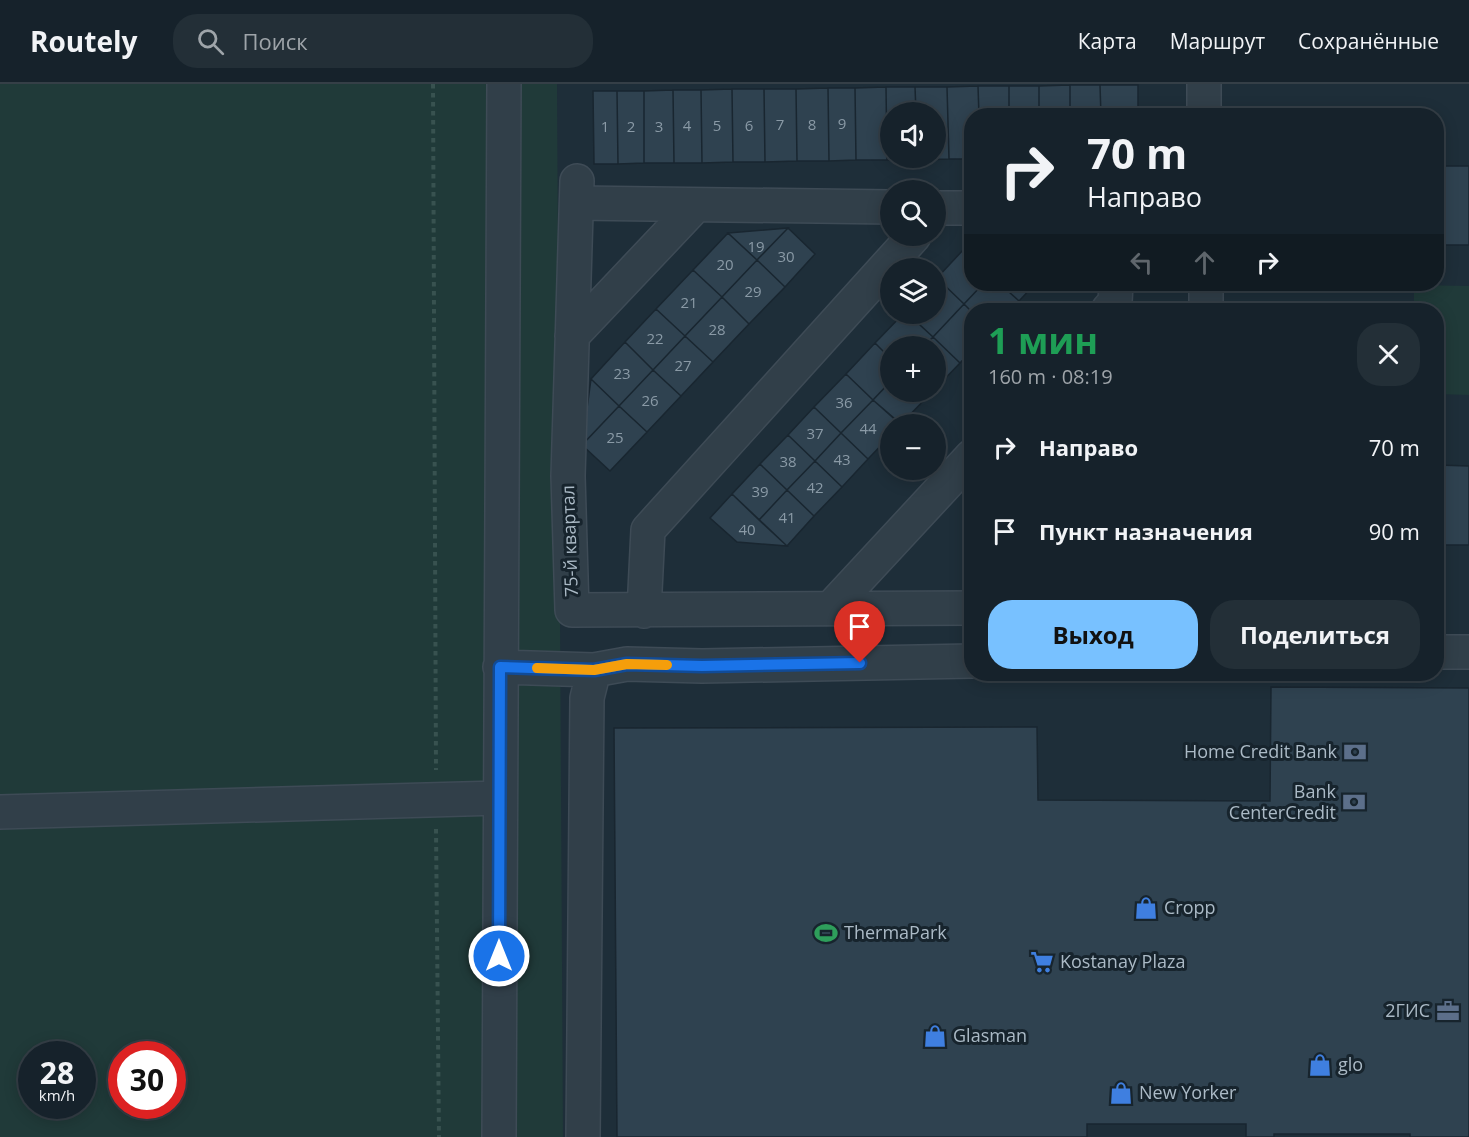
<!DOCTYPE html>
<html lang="ru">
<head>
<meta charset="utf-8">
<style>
	:root { --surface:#16222b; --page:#232f37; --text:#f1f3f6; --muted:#9ea4a9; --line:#353f47; --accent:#78c1ff }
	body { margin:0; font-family:"Open Sans",sans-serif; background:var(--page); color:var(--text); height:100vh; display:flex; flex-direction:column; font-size:22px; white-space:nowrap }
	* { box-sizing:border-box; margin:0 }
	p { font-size:20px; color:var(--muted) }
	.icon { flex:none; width:33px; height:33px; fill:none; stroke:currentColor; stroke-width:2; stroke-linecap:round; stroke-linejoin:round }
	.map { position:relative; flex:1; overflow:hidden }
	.drawer { position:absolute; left:964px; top:219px; width:480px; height:378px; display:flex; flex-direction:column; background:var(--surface); border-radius:24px; box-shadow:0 3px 15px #0003,0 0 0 2px var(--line) }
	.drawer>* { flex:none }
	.hud { position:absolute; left:964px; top:24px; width:480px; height:183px; border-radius:24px; box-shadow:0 3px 15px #0003,0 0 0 2px var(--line); background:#16222b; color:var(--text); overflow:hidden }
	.tools { position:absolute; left:880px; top:18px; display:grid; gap:12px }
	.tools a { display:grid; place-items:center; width:66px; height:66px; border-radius:50%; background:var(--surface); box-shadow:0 3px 15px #0003,0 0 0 2px var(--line); font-size:30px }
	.speed { position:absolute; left:18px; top:957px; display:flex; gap:12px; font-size:30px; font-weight:700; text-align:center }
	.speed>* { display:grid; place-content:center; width:78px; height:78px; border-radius:50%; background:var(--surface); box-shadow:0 3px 15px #0003,0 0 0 2px var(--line); line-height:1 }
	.speed small { font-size:15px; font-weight:400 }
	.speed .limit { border:9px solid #d22; background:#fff; color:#111 }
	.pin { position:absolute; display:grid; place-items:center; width:51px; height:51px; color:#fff; margin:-62px -26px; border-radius:50% 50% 50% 0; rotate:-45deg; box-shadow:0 0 6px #0007 }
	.pin .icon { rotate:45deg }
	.me { position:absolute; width:66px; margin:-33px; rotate:0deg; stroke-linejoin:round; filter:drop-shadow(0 0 4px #0008) }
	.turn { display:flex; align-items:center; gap:21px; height:126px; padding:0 24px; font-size:27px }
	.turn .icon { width:78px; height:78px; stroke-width:2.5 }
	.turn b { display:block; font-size:42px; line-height:51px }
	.lanes { display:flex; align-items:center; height:57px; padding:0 24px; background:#0003; justify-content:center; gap:30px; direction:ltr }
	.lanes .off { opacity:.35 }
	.round { display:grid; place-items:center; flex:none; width:63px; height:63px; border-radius:24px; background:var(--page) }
	.summary { display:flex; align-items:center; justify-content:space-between; height:102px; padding:0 24px }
	h1 { font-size:36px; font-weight:700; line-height:45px; color:#1e9e55 }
	.primary-button { display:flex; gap:12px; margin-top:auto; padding:12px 24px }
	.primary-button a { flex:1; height:69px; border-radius:24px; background:var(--accent); color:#111; font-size:24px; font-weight:700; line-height:69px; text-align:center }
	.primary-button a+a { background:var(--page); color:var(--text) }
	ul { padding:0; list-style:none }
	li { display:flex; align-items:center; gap:18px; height:84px; padding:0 24px }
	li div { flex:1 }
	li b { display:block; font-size:22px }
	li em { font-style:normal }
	header { display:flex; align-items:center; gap:36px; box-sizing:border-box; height:84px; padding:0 30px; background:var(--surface); border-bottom:2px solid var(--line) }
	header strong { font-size:28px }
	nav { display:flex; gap:33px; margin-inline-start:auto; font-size:21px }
	.search { width:420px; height:54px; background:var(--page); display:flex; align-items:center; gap:15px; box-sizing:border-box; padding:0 21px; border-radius:24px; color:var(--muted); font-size:22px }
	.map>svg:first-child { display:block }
	.green { fill:#203a39; fill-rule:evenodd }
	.building { fill:#2f4250; stroke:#192630; stroke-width:1.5 }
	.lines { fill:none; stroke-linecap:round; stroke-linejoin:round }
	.minor-casing { stroke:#3e4b56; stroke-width:36 }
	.path { stroke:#385250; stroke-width:4; stroke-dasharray:4.5 4.5; stroke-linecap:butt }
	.minor { stroke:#313f49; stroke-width:33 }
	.route-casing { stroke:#114b97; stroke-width:15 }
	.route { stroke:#1a73e8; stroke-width:10 }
	.slow { stroke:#f59e0b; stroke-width:10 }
	.labels { text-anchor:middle; stroke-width:6; stroke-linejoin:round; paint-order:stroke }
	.number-label { font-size:15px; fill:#8a9aa6 }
	.street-label { font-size:18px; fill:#abbac6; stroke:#17242d }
	.poi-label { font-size:18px; fill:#abbac6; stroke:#17242d; text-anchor:start }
</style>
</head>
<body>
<header>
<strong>Routely</strong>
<div class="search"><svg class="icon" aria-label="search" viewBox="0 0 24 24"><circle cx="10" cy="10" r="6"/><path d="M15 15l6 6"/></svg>Поиск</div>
<nav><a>Карта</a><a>Маршрут</a><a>Сохранённые</a></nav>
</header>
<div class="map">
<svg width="1469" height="1053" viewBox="0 0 1469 1053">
	<rect width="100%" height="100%" fill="#1e2e39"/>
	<path class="green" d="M0,0H557L563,1053H0ZM32,970H82V1022H32ZM122,970H172V1022H122Z
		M1414,201L1469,202V311L1437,310V226H1414Z"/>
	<path class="building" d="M1070,1H1100L1101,32H1070Z
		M1070,1V32H1039V2Z
		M1100,1H1138V32H1101Z
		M978,2H1009V32H979Z
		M978,2L979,32H972V75H949L947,3Z
		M1009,2H1039V32H1009Z
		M886,3H915L916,28H891V74H917V76H887Z
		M886,3L887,76H856L855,4Z
		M915,3H947L949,75L917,76V74H936V28H916Z
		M828,4H855L856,76L829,77Z
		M828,4L829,77H797L796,5Z
		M732,5H764L765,78H733Z
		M732,5L733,78L702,79L701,6Z
		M764,5H796L797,77L765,78Z
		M673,6H701L702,79H674Z
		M673,6L674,79H644V7Z
		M593,7H617L618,80H594Z
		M617,7H644V79L618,80Z
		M1437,82H1469V161H1437Z
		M788,144L757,176L728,149Z
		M788,144L815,170L785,203L757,176Z
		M728,149L757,176L722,213L693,186Z
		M972,156V172L964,165Z
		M964,165L972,172V200H983L964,220L937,194Z
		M757,176L785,203L749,240L722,213Z
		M693,186L722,213L685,252L656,225Z
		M937,194L964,220L933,253L908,230H936Z
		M983,200H1000L1019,217L1009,226L972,228L964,220Z
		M1000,200H1035L1019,217Z
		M722,213L749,240L713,278L685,252Z
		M964,220L972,228V266L960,279L933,253Z
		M656,225L685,252L653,286L625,258Z
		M903,230H908L933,253L924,262H891V275L875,259Z
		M685,252L713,278L681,312L653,286Z
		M933,253L960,279L936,304V262H924Z
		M625,258L653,286L619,322L591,295Z
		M875,259L891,275V297L873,316L846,290Z
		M653,286L681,312L647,348L619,322Z
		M846,290L873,316L841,349L814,323Z
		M591,295L619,322L582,361Z
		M891,297V308H926L929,311L901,340L873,316Z
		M873,316L900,340H891V351L868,375L841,349Z
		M619,322L647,348L610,387L582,361Z
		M814,323L841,349L815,377L788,351Z
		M841,349L868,375L842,403L815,377Z
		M788,351L815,377L787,406L760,380Z
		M815,377L842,403L814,432L787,406Z
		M760,380L787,406L759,436L732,410Z
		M1437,381L1469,382V461H1437Z
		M787,406L814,432L787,462L759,436Z
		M732,410L787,462L737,458L710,434Z
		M1271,603L1469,604V1053H1410V1050H1274V1053H1246V1040H1087V1053H617L614,644L1037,643L1038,716L1270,717Z"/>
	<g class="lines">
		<g class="minor-casing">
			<path id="minor" d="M1204,0V32
				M577,97L568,392L572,526L972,524
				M577,119L891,123
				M936,124H972
				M1108,226L1115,218L1116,200
				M1206,226V200
				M572,252L696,121
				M831,524L972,372
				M644,527L648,446L914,152
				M1437,568H1469
				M500,583L594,586
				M0,728L499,714
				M499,1053L504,0
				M583,1053L587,614L594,586L627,580L702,582L972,577"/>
		</g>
		<path class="path" d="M433,0L436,686
			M436,745L439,1053"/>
		<use href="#minor" class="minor"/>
	</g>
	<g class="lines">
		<g class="route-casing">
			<path id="route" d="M499,872L500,583L594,586L627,580L702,582L860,579"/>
		</g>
		<use href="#route" class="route"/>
		<path class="slow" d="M537,584L594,586L627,580L667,581"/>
	</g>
	<defs>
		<g id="bank-bare" transform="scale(1.8)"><path d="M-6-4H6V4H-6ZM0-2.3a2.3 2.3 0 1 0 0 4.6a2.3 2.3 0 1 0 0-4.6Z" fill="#5c6f8a" stroke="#17242d" stroke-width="2.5" paint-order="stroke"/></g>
		<g id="shop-bare" transform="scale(1.8)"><path d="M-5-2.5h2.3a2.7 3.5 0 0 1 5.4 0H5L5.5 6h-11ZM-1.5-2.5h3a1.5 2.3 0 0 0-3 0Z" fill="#3f7fe0" stroke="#17242d" stroke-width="2.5" paint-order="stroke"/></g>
		<g id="stadium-bare" transform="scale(1.8)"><path d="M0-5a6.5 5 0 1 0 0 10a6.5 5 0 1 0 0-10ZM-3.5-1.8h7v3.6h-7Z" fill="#2e9e5b" stroke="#17242d" stroke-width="2.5" paint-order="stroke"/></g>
		<g id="supermarket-bare" transform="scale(1.8)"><path d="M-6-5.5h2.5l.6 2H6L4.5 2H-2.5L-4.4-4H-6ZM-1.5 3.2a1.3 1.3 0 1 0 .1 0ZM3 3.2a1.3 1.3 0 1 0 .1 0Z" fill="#3f7fe0" stroke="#17242d" stroke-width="2.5" paint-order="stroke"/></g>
		<g id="office-bare" transform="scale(1.8)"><path d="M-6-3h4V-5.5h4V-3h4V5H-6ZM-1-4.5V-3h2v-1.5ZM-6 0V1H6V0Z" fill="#5c6f8a" stroke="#17242d" stroke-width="2.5" paint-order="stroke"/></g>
	</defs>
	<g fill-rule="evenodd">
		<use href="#bank-bare" x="1355" y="668"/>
		<use href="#bank-bare" x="1354" y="718"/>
		<use href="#shop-bare" x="1146" y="824"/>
		<use href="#stadium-bare" x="826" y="849"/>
		<use href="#supermarket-bare" x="1042" y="878"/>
		<use href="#office-bare" x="1448" y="927"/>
		<use href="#shop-bare" x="935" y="952"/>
		<use href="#shop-bare" x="1320" y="981"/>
		<use href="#shop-bare" x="1121" y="1009"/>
	</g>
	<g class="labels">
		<g class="number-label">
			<text x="842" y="45">9</text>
			<text x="780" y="46">7</text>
			<text x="812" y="46">8</text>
			<text x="687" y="47">4</text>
			<text x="717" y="47">5</text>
			<text x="749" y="47">6</text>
			<text x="605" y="48">1</text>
			<text x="631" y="48">2</text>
			<text x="659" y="48">3</text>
			<text x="756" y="168">19</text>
			<text x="786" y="178">30</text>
			<text x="725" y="186">20</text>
			<text x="753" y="213">29</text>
			<text x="689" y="224">21</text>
			<text x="717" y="251">28</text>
			<text x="655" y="260">22</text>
			<text x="683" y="287">27</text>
			<text x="622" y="295">23</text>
			<text x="650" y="322">26</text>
			<text x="844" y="324">36</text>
			<text x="868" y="350">44</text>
			<text x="815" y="355">37</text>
			<text x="615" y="359">25</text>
			<text x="842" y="381">43</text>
			<text x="788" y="383">38</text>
			<text x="815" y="409">42</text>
			<text x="760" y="413">39</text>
			<text x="787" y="439">41</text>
			<text x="747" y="451">40</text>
		</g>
		<g class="street-label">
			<text transform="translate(570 457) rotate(-92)" y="6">75-й квартал</text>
		</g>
		<g class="poi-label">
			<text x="1337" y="674" text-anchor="end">Home Credit Bank</text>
			<text x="1336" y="714" text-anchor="end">Bank<tspan x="1336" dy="21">CenterCredit</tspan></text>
			<text x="1164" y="830">Cropp</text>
			<text x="844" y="855">ThermaPark</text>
			<text x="1060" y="884">Kostanay Plaza</text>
			<text x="1430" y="933" text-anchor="end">2ГИС</text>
			<text x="953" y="958">Glasman</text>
			<text x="1338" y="987">glo</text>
			<text x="1139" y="1015">New Yorker</text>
		</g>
	</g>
</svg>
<div class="tools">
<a><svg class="icon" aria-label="sound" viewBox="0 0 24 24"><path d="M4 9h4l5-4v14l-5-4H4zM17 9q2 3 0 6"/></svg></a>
<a><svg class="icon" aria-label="search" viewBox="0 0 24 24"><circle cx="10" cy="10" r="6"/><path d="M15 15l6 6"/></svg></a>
<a><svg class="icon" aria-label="layers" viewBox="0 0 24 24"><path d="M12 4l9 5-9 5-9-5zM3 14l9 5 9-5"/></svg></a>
<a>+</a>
<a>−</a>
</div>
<div class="speed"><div>28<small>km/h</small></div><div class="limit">30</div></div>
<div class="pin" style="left:860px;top:579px;background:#d93025"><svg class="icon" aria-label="arrive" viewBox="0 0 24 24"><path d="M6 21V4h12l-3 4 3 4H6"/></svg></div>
<svg class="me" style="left:499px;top:872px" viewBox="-20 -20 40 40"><circle r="17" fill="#1a73e8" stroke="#fff" stroke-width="3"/><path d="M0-11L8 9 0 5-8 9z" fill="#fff"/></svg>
<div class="hud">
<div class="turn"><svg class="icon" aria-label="right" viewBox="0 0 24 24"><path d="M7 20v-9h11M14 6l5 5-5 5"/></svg><div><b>70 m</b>Направо</div></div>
<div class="lanes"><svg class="icon off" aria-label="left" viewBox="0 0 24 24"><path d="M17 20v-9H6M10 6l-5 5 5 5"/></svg><svg class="icon off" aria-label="ahead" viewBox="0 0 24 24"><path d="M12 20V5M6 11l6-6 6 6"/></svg><svg class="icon" aria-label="right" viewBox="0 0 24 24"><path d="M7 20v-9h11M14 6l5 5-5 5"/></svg></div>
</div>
<section class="drawer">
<div class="summary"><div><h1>1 мин</h1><p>160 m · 08:19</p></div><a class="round"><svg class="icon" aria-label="close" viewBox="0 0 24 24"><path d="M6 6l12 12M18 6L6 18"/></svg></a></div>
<ul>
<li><svg class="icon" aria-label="right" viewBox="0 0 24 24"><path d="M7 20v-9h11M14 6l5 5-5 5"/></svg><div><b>Направо</b></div><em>70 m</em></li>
<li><svg class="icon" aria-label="arrive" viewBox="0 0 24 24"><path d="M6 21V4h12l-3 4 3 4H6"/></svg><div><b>Пункт назначения</b></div><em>90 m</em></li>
</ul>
<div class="primary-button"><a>Выход</a><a>Поделиться</a></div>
</section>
</div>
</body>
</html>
